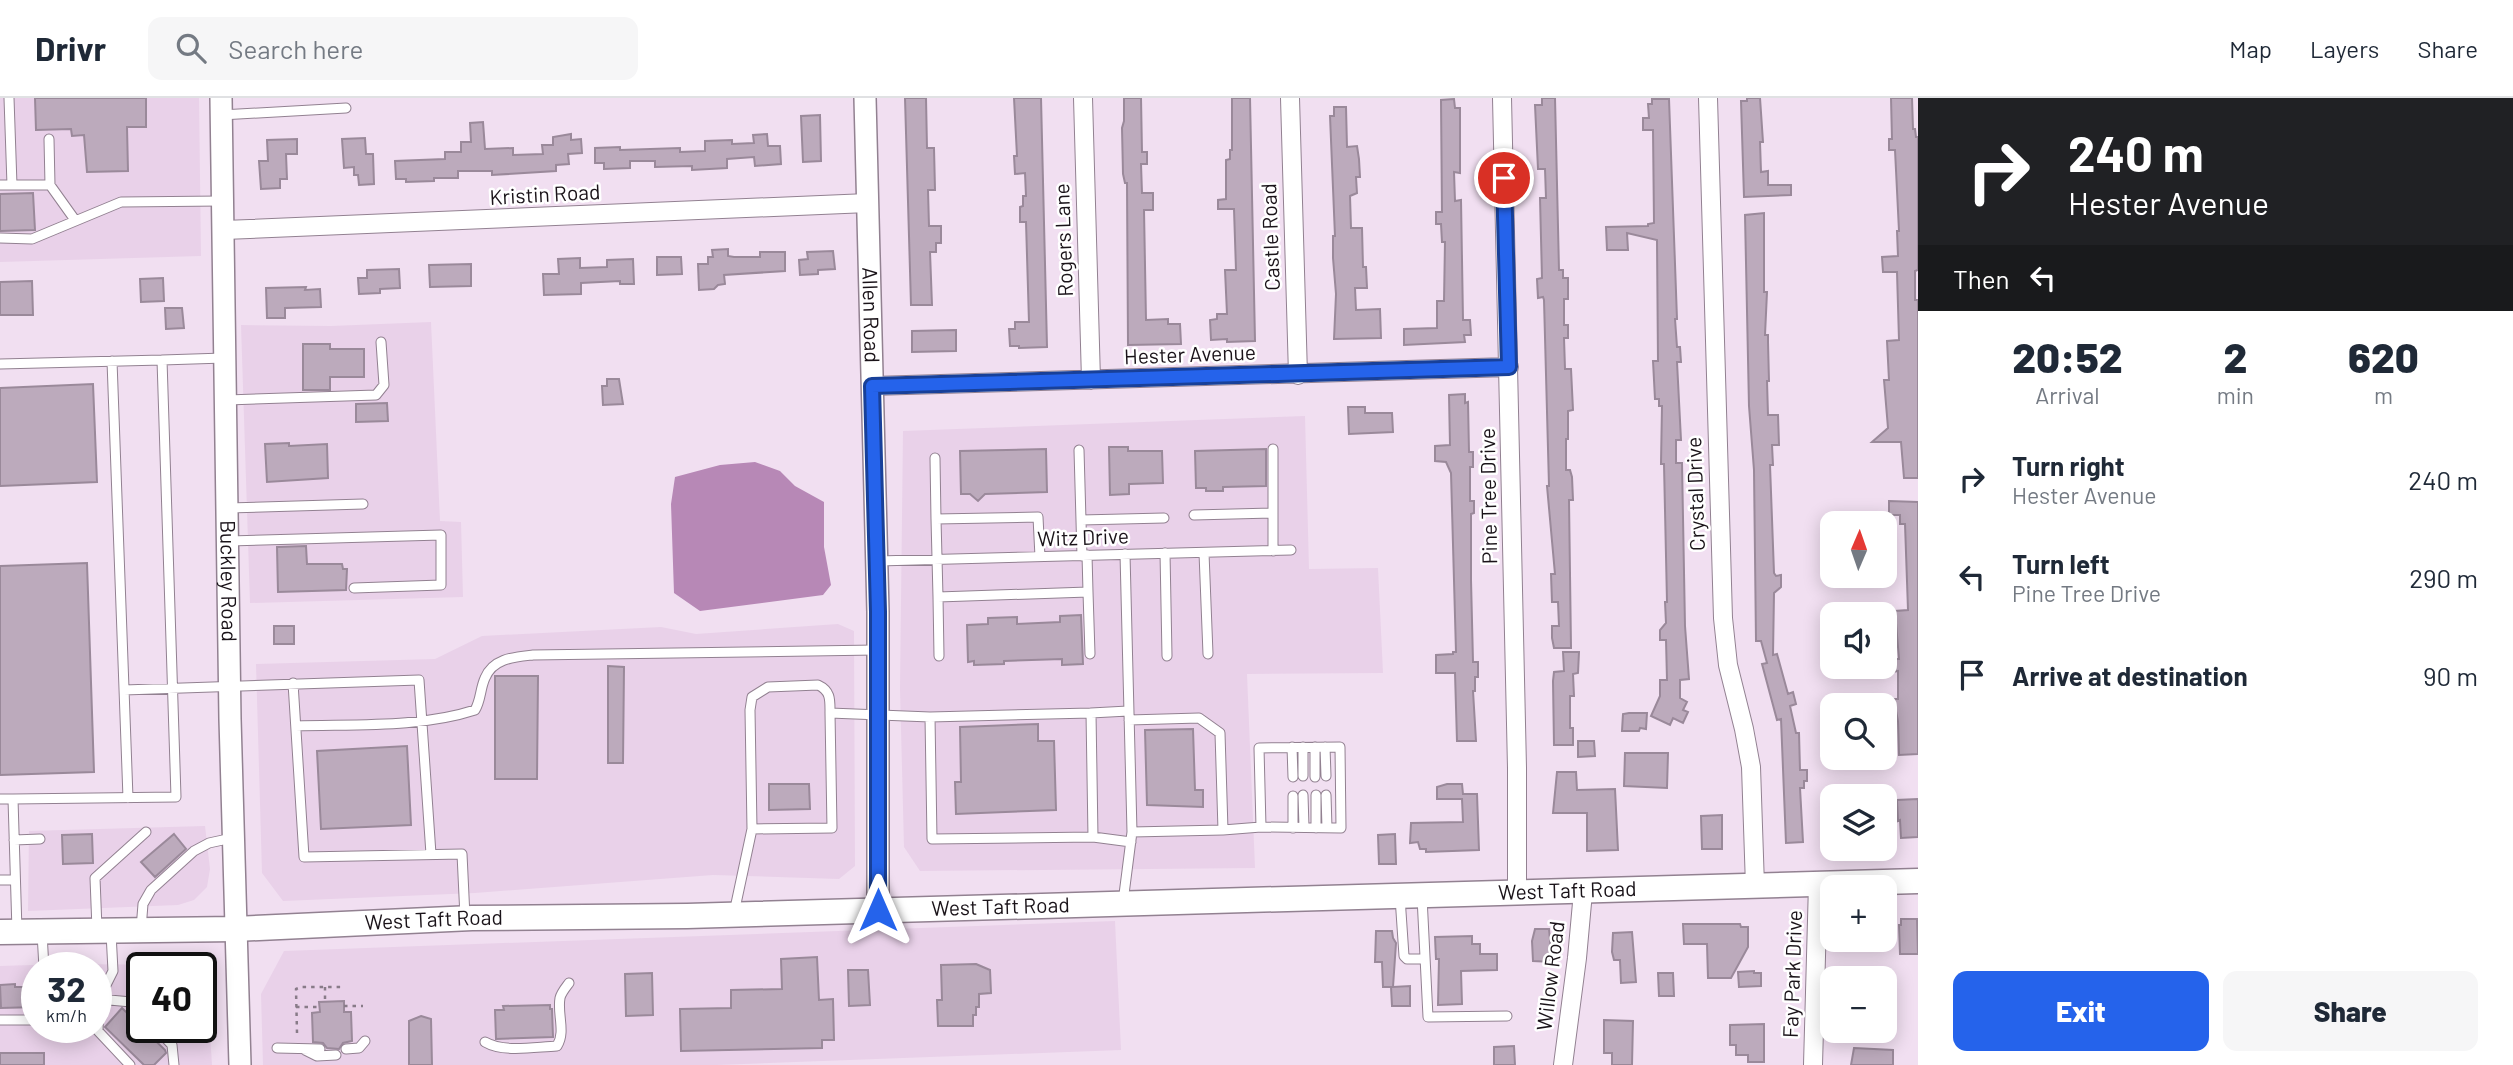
<!DOCTYPE html>
<html lang="en">
<head>
<meta charset="utf-8">
<style>
	:root { --surface:#fff; --page:#f6f6f7; --text:#1f2937; --muted:#747a83; --line:#e0e1e3; --accent:#2563eb }
	body { margin:0; font-family:Barlow,sans-serif; background:var(--page); color:var(--text); height:100vh; display:flex; flex-direction:column; font-size:26px; white-space:nowrap }
	* { box-sizing:border-box; margin:0 }
	p { font-size:23px; color:var(--muted) }
	.icon { flex:none; width:38px; height:38px; fill:none; stroke:currentColor; stroke-width:2; stroke-linecap:round; stroke-linejoin:round }
	.map { position:relative; flex:1; overflow:hidden }
	.side { display:flex; flex-direction:column; background:var(--surface); width:595px }
	.side>* { flex:none }
	.hud { background:#202124; color:#fff; overflow:hidden }
	.needle { width:46px; rotate:2deg }
	.tools { position:absolute; left:1820px; top:413px; display:grid; gap:14px }
	.tools a { display:grid; place-items:center; width:77px; height:77px; border-radius:14px; background:var(--surface); box-shadow:0 4px 18px #0003; font-size:35px }
	.speed { position:absolute; left:21px; top:854px; display:flex; gap:14px; font-size:35px; font-weight:700; text-align:center }
	.speed>* { display:grid; place-content:center; width:91px; height:91px; border-radius:50%; background:var(--surface); box-shadow:0 4px 18px #0003; line-height:1 }
	.speed small { font-size:18px; font-weight:400 }
	.speed .limit { border:4px solid #111; border-radius:10px; background:#fff; color:#111 }
	.pin { position:absolute; display:grid; place-items:center; width:60px; height:60px; color:#fff; margin:-30px; border:4px solid #fff; border-radius:50%; box-shadow:0 2px 7px #0007 }
	.me { position:absolute; width:77px; margin:-38px; rotate:0deg; stroke-linejoin:round; filter:drop-shadow(0 0 5px #0008) }
	.turn { display:flex; align-items:center; gap:24px; height:147px; padding:0 35px; font-size:32px }
	.turn .icon { width:91px; height:91px; stroke-width:2.5 }
	.turn b { display:block; font-size:49px; line-height:60px }
	.then { display:flex; align-items:center; height:66px; padding:0 35px; background:#0003; gap:14px; font-size:26px }
	.eta { display:flex; justify-content:space-evenly; align-items:center; height:119px; text-align:center }
	.eta b { font-size:42px; font-weight:800; line-height:49px }
	.cta { display:flex; gap:14px; margin-top:auto; padding:14px 35px }
	.cta a { flex:1; height:80px; border-radius:14px; background:var(--accent); color:#fff; font-size:28px; font-weight:800; line-height:80px; text-align:center }
	.cta a+a { background:var(--page); color:var(--text) }
	ul { padding:0; list-style:none }
	li { display:flex; align-items:center; gap:21px; height:98px; padding:0 35px }
	li div { flex:1 }
	li b { display:block; font-size:26px }
	li em { font-style:normal }
	header { display:flex; align-items:center; gap:42px; box-sizing:border-box; height:98px; padding:0 35px; background:var(--surface); border-bottom:2px solid var(--line) }
	header strong { font-size:33px }
	nav { display:flex; gap:38px; margin-inline-start:auto; font-size:24px }
	.search { width:490px; height:63px; background:var(--page); display:flex; align-items:center; gap:18px; box-sizing:border-box; padding:0 24px; border-radius:14px; color:var(--muted); font-size:26px }
	main { display:flex; flex:1; min-height:0 }
	.map>svg:first-child { display:block }
	.built { fill:#e9d1e9; fill-rule:evenodd }
	.water { fill:#b788b6 }
	.building { fill:#bcaabc; stroke:#9a899a; stroke-width:2 }
	.lines { fill:none; stroke-linecap:round; stroke-linejoin:round }
	.service-casing { stroke:#928191; stroke-width:11 }
	.minor-casing { stroke:#928191; stroke-width:20 }
	.tertiary-casing { stroke:#928191; stroke-width:24 }
	.secondary-casing { stroke:#928191; stroke-width:27 }
	.path { stroke:#887b88; stroke-width:2.5; stroke-dasharray:3.5 5; stroke-linecap:butt }
	.service { stroke:#fff; stroke-width:9 }
	.minor { stroke:#fff; stroke-width:18 }
	.tertiary { stroke:#fff; stroke-width:21 }
	.secondary { stroke:#fff; stroke-width:24 }
	.route-casing { stroke:#184099; stroke-width:18 }
	.route { stroke:#2563eb; stroke-width:12 }
	.labels { text-anchor:middle; stroke-width:5; stroke-linejoin:round; paint-order:stroke }
	.street-label { font-size:21px; fill:#1a1319; stroke:#fff }
</style>
</head>
<body>
<header>
<strong>Drivr</strong>
<div class="search"><svg class="icon" aria-label="search" viewBox="0 0 24 24"><circle cx="10" cy="10" r="6"/><path d="M15 15l6 6"/></svg>Search here</div>
<nav><a>Map</a><a>Layers</a><a>Share</a></nav>
</header>
<main>
<div class="map">
<svg width="1918" height="967" viewBox="0 0 1918 967">
	<rect width="100%" height="100%" fill="#f1dff1"/>
	<path class="built" d="M0,0H199L201,158L0,164Z
		M431,224L440,423L461,424L463,499L250,505L241,227L331,228Z
		M1305,318L1309,471L1378,470L1383,575L1247,576L1255,770L920,773L904,749L900,591L903,333Z
		M838,526L854,533L855,768L839,781L713,777L475,795L283,803L262,775L256,566L435,561L482,538L661,529L696,536Z
		M205,728L210,771L207,789L194,802L178,807L28,813L29,733Z
		M1115,823L1121,952L717,967H263L261,896L284,853Z
		M64,866L191,867L193,870H142V929H201V881L207,889L212,967H0V868ZM37,870H96V929H37Z"/>
	<path class="water" d="M755,364L780,373L795,388L824,404V449L831,487L823,497L700,513L674,495L671,406L675,379L720,367Z"/>
	<path class="building" d="M35,0H146V29H127L128,73L87,74L84,37L72,38L71,31L36,32Z
		M905,0H926L927,50H934L935,92H928L929,128H941V145H936V154H930L932,207H911Z
		M1014,0H1041L1047,249L1019,250V248H1010L1009,231H1015V224H1029L1026,124H1020V109L1023,108V98H1026L1025,75L1015,76L1014,58H1017Z
		M1124,0H1141L1142,54H1147V66H1141L1142,95H1153V112H1144L1146,222L1168,221V226H1180L1181,246L1128,247L1127,85H1125L1123,76L1122,30L1124,23Z
		M1232,0H1250L1255,243L1227,244V241L1211,242L1210,222L1217,221V216H1227L1225,172H1236L1234,111H1218V102L1226,101V62L1230,61V52H1232Z
		M1542,0H1555L1559,172H1563V180H1568V201H1564V227H1568V240H1564L1565,271H1571L1573,312L1568,313V341H1566V372H1570L1572,379L1573,402H1569L1571,550H1554L1552,540V528H1559L1558,504H1552L1551,476H1555L1547,388H1549L1544,202L1543,199L1538,200L1537,181L1542,180L1540,100H1546L1545,71H1538L1535,7H1542Z
		M1747,0H1760L1763,44H1760L1761,74L1768,73V87H1791V97L1744,99L1741,3H1747Z
		M1891,0H1912L1913,31H1915L1916,39H1918V172L1915,173V202H1918V380H1904L1901,344H1872L1888,330L1884,282H1889L1887,243L1899,242L1897,174H1883L1882,159L1898,158L1897,133H1899L1895,52H1889V41H1892Z
		M1454,1L1455,10H1460V75L1454,74L1455,103L1461,102L1463,222H1470L1471,237H1464L1465,244L1404,247V231L1437,230V203H1444L1445,144H1442L1441,126H1436V114H1442L1441,2Z
		M1652,1H1669L1677,221H1675L1677,249H1680L1681,264H1677L1681,342H1676V365H1682L1685,528L1689,581L1680,582V600L1687,604L1683,612L1688,614L1683,625L1673,620L1670,627L1651,618L1660,598V582H1667L1666,542H1660V532L1666,525L1665,504H1667L1664,366H1661L1662,308H1659V301H1655L1653,263H1658L1657,142L1627,135L1628,152H1607L1606,129L1648,128V126L1654,125L1653,32H1643V20H1649L1648,6H1652Z
		M1334,9H1346L1347,49L1357,48L1359,61L1360,79H1356L1357,95L1350,98L1351,130H1362L1363,169H1366L1367,190H1355L1356,212L1380,211L1381,240L1334,241L1336,196L1333,160V138H1335L1330,18H1334Z
		M820,17L821,63L803,64L801,18Z
		M483,24L485,51L513,50V57L543,56L542,47H553V39L571,36V42L581,41L582,55L568,56L569,66L556,67V73L492,77V73H458V80H434V83L406,84V81H396L395,63L445,61V54H461V44H471L470,25Z
		M767,36L768,48H780L781,66L755,68L754,59L727,61V70L692,72V68L655,69V63H630V70L604,71V65H595V50L620,49V52L680,50V54L705,53V43L732,42V46L754,45L753,37Z
		M365,40L366,56H373L374,86L359,87L358,77H354V69L344,70L342,41Z
		M297,41V56H286L287,81H280V90L261,91L259,63H268L267,42Z
		M33,95L35,132L0,133V96Z
		M1764,115V194H1767L1765,237H1768V244L1769,283H1767L1768,317H1778L1779,347H1772L1773,367H1770L1774,475L1776,478L1781,477V489L1774,495L1773,557L1777,556L1788,596L1793,594L1796,606L1790,608L1796,635H1799L1800,672H1807V683H1804V690H1800L1803,744L1786,745L1781,621L1777,622L1762,566L1767,565L1761,543H1756L1754,372L1749,308L1745,117Z
		M728,151V158L734,159H760V154H785V173L724,177L725,186L718,187L714,191L699,192L698,166H708V159H713L712,152Z
		M833,153L835,171L818,172V176L800,177L799,162L808,161L807,154Z
		M657,159H681L682,176L657,177Z
		M580,160V170L607,169V162L633,161L634,186H620V183L581,185V196L544,197L543,176H559L558,161Z
		M471,166V188L430,189L429,167Z
		M399,171L400,190L380,191V195L359,196L358,180H367V172Z
		M163,180L164,203L141,204L140,181Z
		M32,183L33,217H0V184Z
		M306,189L305,192L320,191L321,209L285,210V220H267L266,190Z
		M165,210H182L184,230L166,231Z
		M956,232V253L912,254V233Z
		M303,246H330V251H364V279H330V292H303Z
		M607,281H619L623,306L603,307L602,288H607Z
		M93,286L97,384L0,388V290Z
		M1465,296V305L1468,304L1469,354H1473V369H1470V403H1474V415L1471,416V482L1473,564H1478V579H1475V593H1473L1476,643H1457L1455,575H1436V557L1453,556V554H1456L1451,375L1446,364L1435,363V348L1450,347L1449,297Z
		M387,305L388,323L356,324V306Z
		M1348,309H1365V315H1392L1393,334L1349,336Z
		M289,345V348L327,346L328,380L267,384L265,346Z
		M1109,349H1128V353H1162L1163,385L1129,386V396L1110,397Z
		M1046,351L1047,394L985,396L978,403L970,396H961L960,353Z
		M1266,351V388L1223,389V393H1206V390H1196L1195,353Z
		M1889,403L1918,404V656L1899,657L1898,623L1896,613H1892V601H1898V573L1892,574V561H1899L1895,513L1908,512L1905,426H1900V417H1889Z
		M306,448L307,466H342L343,471H347L346,492L278,494L277,449Z
		M87,465L94,674L0,677V468Z
		M1081,517L1083,566L1062,567V561L1004,563V566L974,567V563L968,564L967,527L988,526V520L1017,519V526L1060,524V518Z
		M274,528H294V546H274Z
		M1563,554H1579L1578,575L1573,576L1574,598H1570V630H1573V647H1554L1553,583L1554,574L1564,573Z
		M608,568L624,569L623,665H608Z
		M495,578H538L537,681H495Z
		M1629,615H1647L1646,631L1640,630L1639,633H1622L1623,616Z
		M1038,626V643H1054L1056,712L956,716L955,684H961L960,629Z
		M1193,631L1195,692H1203V709L1147,707L1145,632Z
		M1578,643H1594L1595,658L1578,659Z
		M407,648L411,727L321,731L317,653Z
		M1625,655H1668L1667,690L1624,688Z
		M1557,674H1576L1577,692L1615,691L1618,752L1587,753V715H1553Z
		M769,686H809L810,711L769,712Z
		M1447,686H1462L1463,696H1477L1479,752L1426,754V751H1420L1418,744L1410,745L1411,725L1463,724L1462,701H1437V689Z
		M1918,701V739L1901,740L1900,722L1898,723L1897,702Z
		M1722,717V751H1702L1701,718Z
		M92,736L93,765L63,766L62,737Z
		M174,736L186,751L155,779L141,764Z
		M1395,736L1396,766H1379L1378,737Z
		M1901,821H1917L1918,856H1900L1899,827H1901Z
		M1683,826H1740L1741,829H1748V849L1731,880H1708L1707,846H1684Z
		M1535,831H1549L1552,864L1533,863L1532,843Z
		M1376,833H1392L1393,840L1396,845L1393,889L1410,888V908H1392L1391,889H1383L1382,864H1375Z
		M1632,834L1636,884L1621,885L1620,862H1614L1612,854L1613,835Z
		M1472,838V846H1480V856H1497V872L1461,873L1462,906L1438,907L1439,861H1436L1435,839Z
		M817,859L819,902L833,901L834,942H822V950L681,953L680,911L731,910V892L782,891L781,861Z
		M976,866L990,872L991,895L979,896V909H976V917H973V928H938L937,902H942L941,867Z
		M848,872H868L870,907L849,908Z
		M1754,873V875H1761V888L1739,889L1738,874Z
		M652,875L653,917L626,918L625,876Z
		M1658,875H1673L1674,898H1659Z
		M15,886V889H25V894L37,893V909L1,910L0,887Z
		M344,903V914H351L352,943L343,945L339,951L327,950L323,945L313,944L312,915L320,914L319,904Z
		M550,907V911H552L553,939L496,941L495,912H504L503,908Z
		M122,910L165,952L166,955L154,967H144L105,929Z
		M421,918L431,921L432,967H409V923Z
		M1604,922L1633,923L1632,967H1612V955H1604Z
		M1764,926V964H1748V957H1736V947H1730V927Z
		M1514,948L1515,967H1494V949Z
		M1854,950L1893,952V967H1851Z
		M0,955H44V967H0Z"/>
	<g class="lines">
		<g class="service-casing">
			<path id="service" d="M221,17L346,10
				M49,41L50,87
				M0,87H12L9,0
				M12,87H50L75,122
				M0,140L32,141L121,104L221,103
				M112,263L128,700
				M0,266L162,262
				M227,302L376,297L384,287L381,244
				M1079,352L1082,458
				M935,360L936,421
				M228,410L363,406
				M1194,417L1273,415
				M1081,422L1164,420
				M229,443L441,437V487L354,490
				M1273,453V351
				M1165,455L1167,558
				M1204,455L1208,556
				M1040,459L1038,419L936,421L938,499L1088,494L1087,457
				M878,463L1291,452
				M1088,494L1090,556
				M938,499L939,558
				M293,585L304,759L462,756L465,819
				M124,592L419,582L431,756
				M930,619L1091,615
				M1129,622L1199,620L1220,635L1223,732L1132,734
				M296,628C353,626 420,630 475,612C481,602 480,591 485,580C493,560 515,559 533,557L876,552
				M1292,649L1293,679
				M1303,649V678
				M1315,649V679
				M1325,649L1326,678
				M1303,697L1304,729
				M1316,697V730
				M1326,697L1327,730
				M1293,698V730
				M0,701H13
				M752,731L832,730L830,615L930,619L932,741L1093,739L1091,615L1128,613
				M1223,732L1261,729L1341,730L1340,649L1259,650L1261,729
				M1093,739L1131,744
				M14,742L40,741
				M0,782H15
				M1400,799L1404,858L1407,861H1425
				M1422,799L1428,919L1507,918
				M1123,804L1132,734L1125,456
				M734,815L752,731L750,612L752,599L768,589L818,587C831,593 830,602 830,615
				M97,831L95,780L146,734
				M141,831L143,806L151,792L194,753L209,745L232,740
				M17,833L13,701L176,699L162,262L224,260
				M42,835L44,870
				M111,835L113,873L99,901L131,904L142,915
				M99,901L98,933L130,967
				M0,922H37
				M155,929L172,947L174,967
				M485,944C504,955 534,949 557,948C566,934 557,916 560,900C561,895 566,889 569,885
				M277,950L320,951
				M346,951L359,950L365,943
				M305,952L317,958L336,957"/>
		</g>
		<g class="minor-casing">
			<path id="minor" d="M1083,0L1091,282
				M1290,0L1298,277
				M1502,0L1517,670V794
				M1708,0L1723,520L1728,567L1744,631L1751,669L1755,788
				M224,132L868,105
				M872,288L1509,269
				M1563,967L1577,860L1583,794
				M1813,967L1818,786"/>
		</g>
		<g class="tertiary-casing">
			<g id="tertiary">
				<path id="s1" d="M221,0L230,621L240,967"/>
				<path id="s2" d="M865,0L878,514V812"/>
			</g>
		</g>
		<g class="secondary-casing">
			<g id="secondary">
				<path id="s3" d="M0,834L235,831L472,820L687,818L1918,783"/>
			</g>
		</g>
		<path class="path" d="M325,889V904
			M344,908H363
			M296,909H319
			M297,935L296,891L301,889H343"/>
		<use href="#service" class="service"/>
		<use href="#minor" class="minor"/>
		<use href="#tertiary" class="tertiary"/>
		<use href="#secondary" class="secondary"/>
	</g>
	<g class="lines">
		<g class="route-casing">
			<path id="route" d="M878,812V514L872,288L1509,269L1504,80"/>
		</g>
		<use href="#route" class="route"/>
	</g>
	<g class="labels">
		<g class="street-label">
			<text transform="translate(545 97) rotate(-3)" y="7">Kristin Road</text>
			<text transform="translate(1271 139) rotate(-92)" y="7">Castle Road</text>
			<text transform="translate(1064 142) rotate(-92)" y="7">Rogers Lane</text>
			<text dy="7" stroke="none"><textPath href="#s2" startOffset="217">Allen Road</textPath></text>
			<text transform="translate(1190 257) rotate(-2)" y="7">Hester Avenue</text>
			<text transform="translate(1696 396) rotate(-92)" y="7">Crystal Drive</text>
			<text transform="translate(1489 398) rotate(-91)" y="7">Pine Tree Drive</text>
			<text transform="translate(1083 440) rotate(-2)" y="7">Witz Drive</text>
			<text dy="7" stroke="none"><textPath href="#s1" startOffset="483">Buckley Road</textPath></text>
			<text dy="7" stroke="none"><textPath href="#s3" startOffset="1568">West Taft Road</textPath></text>
			<text dy="7" stroke="none"><textPath href="#s3" startOffset="1001">West Taft Road</textPath></text>
			<text dy="7" stroke="none"><textPath href="#s3" startOffset="434">West Taft Road</textPath></text>
			<text transform="translate(1793 876) rotate(-88)" y="7">Fay Park Drive</text>
			<text transform="translate(1551 878) rotate(-83)" y="7">Willow Road</text>
		</g>
	</g>
</svg>
<div class="tools">
<a><svg class="needle" viewBox="-14 -14 28 28"><path d="M0-13l5 13h-10z" fill="#e53935"/><path d="M0 13l5-13h-10z" fill="#747a83"/></svg></a>
<a><svg class="icon" aria-label="sound" viewBox="0 0 24 24"><path d="M4 9h4l5-4v14l-5-4H4zM17 9q2 3 0 6"/></svg></a>
<a><svg class="icon" aria-label="search" viewBox="0 0 24 24"><circle cx="10" cy="10" r="6"/><path d="M15 15l6 6"/></svg></a>
<a><svg class="icon" aria-label="layers" viewBox="0 0 24 24"><path d="M12 4l9 5-9 5-9-5zM3 14l9 5 9-5"/></svg></a>
<a>+</a>
<a>−</a>
</div>
<div class="speed"><div>32<small>km/h</small></div><div class="limit">40</div></div>
<div class="pin" style="left:1504px;top:80px;background:#d93025"><svg class="icon" aria-label="arrive" viewBox="0 0 24 24"><path d="M6 21V4h12l-3 4 3 4H6"/></svg></div>
<svg class="me" style="left:878px;top:812px" viewBox="-20 -20 40 40"><path d="M0-17L14 15 0 8-14 15z" fill="#2563eb" stroke="#fff" stroke-width="4"/></svg>
</div>
<section class="side">
<div class="hud">
<div class="turn"><svg class="icon" aria-label="right" viewBox="0 0 24 24"><path d="M7 20v-9h11M14 6l5 5-5 5"/></svg><div><b>240 m</b>Hester Avenue</div></div>
<div class="then">Then<svg class="icon" aria-label="left" viewBox="0 0 24 24"><path d="M17 20v-9H6M10 6l-5 5 5 5"/></svg></div>
</div>
<div class="eta">
<div><b>20:52</b><p>Arrival</p></div>
<div><b>2</b><p>min</p></div>
<div><b>620</b><p>m</p></div>
</div>
<ul>
<li><svg class="icon" aria-label="right" viewBox="0 0 24 24"><path d="M7 20v-9h11M14 6l5 5-5 5"/></svg><div><b>Turn right</b><p>Hester Avenue</p></div><em>240 m</em></li>
<li><svg class="icon" aria-label="left" viewBox="0 0 24 24"><path d="M17 20v-9H6M10 6l-5 5 5 5"/></svg><div><b>Turn left</b><p>Pine Tree Drive</p></div><em>290 m</em></li>
<li><svg class="icon" aria-label="arrive" viewBox="0 0 24 24"><path d="M6 21V4h12l-3 4 3 4H6"/></svg><div><b>Arrive at destination</b></div><em>90 m</em></li>
</ul>
<div class="cta"><a>Exit</a><a>Share</a></div>
</section>
</main>
</body>
</html>
